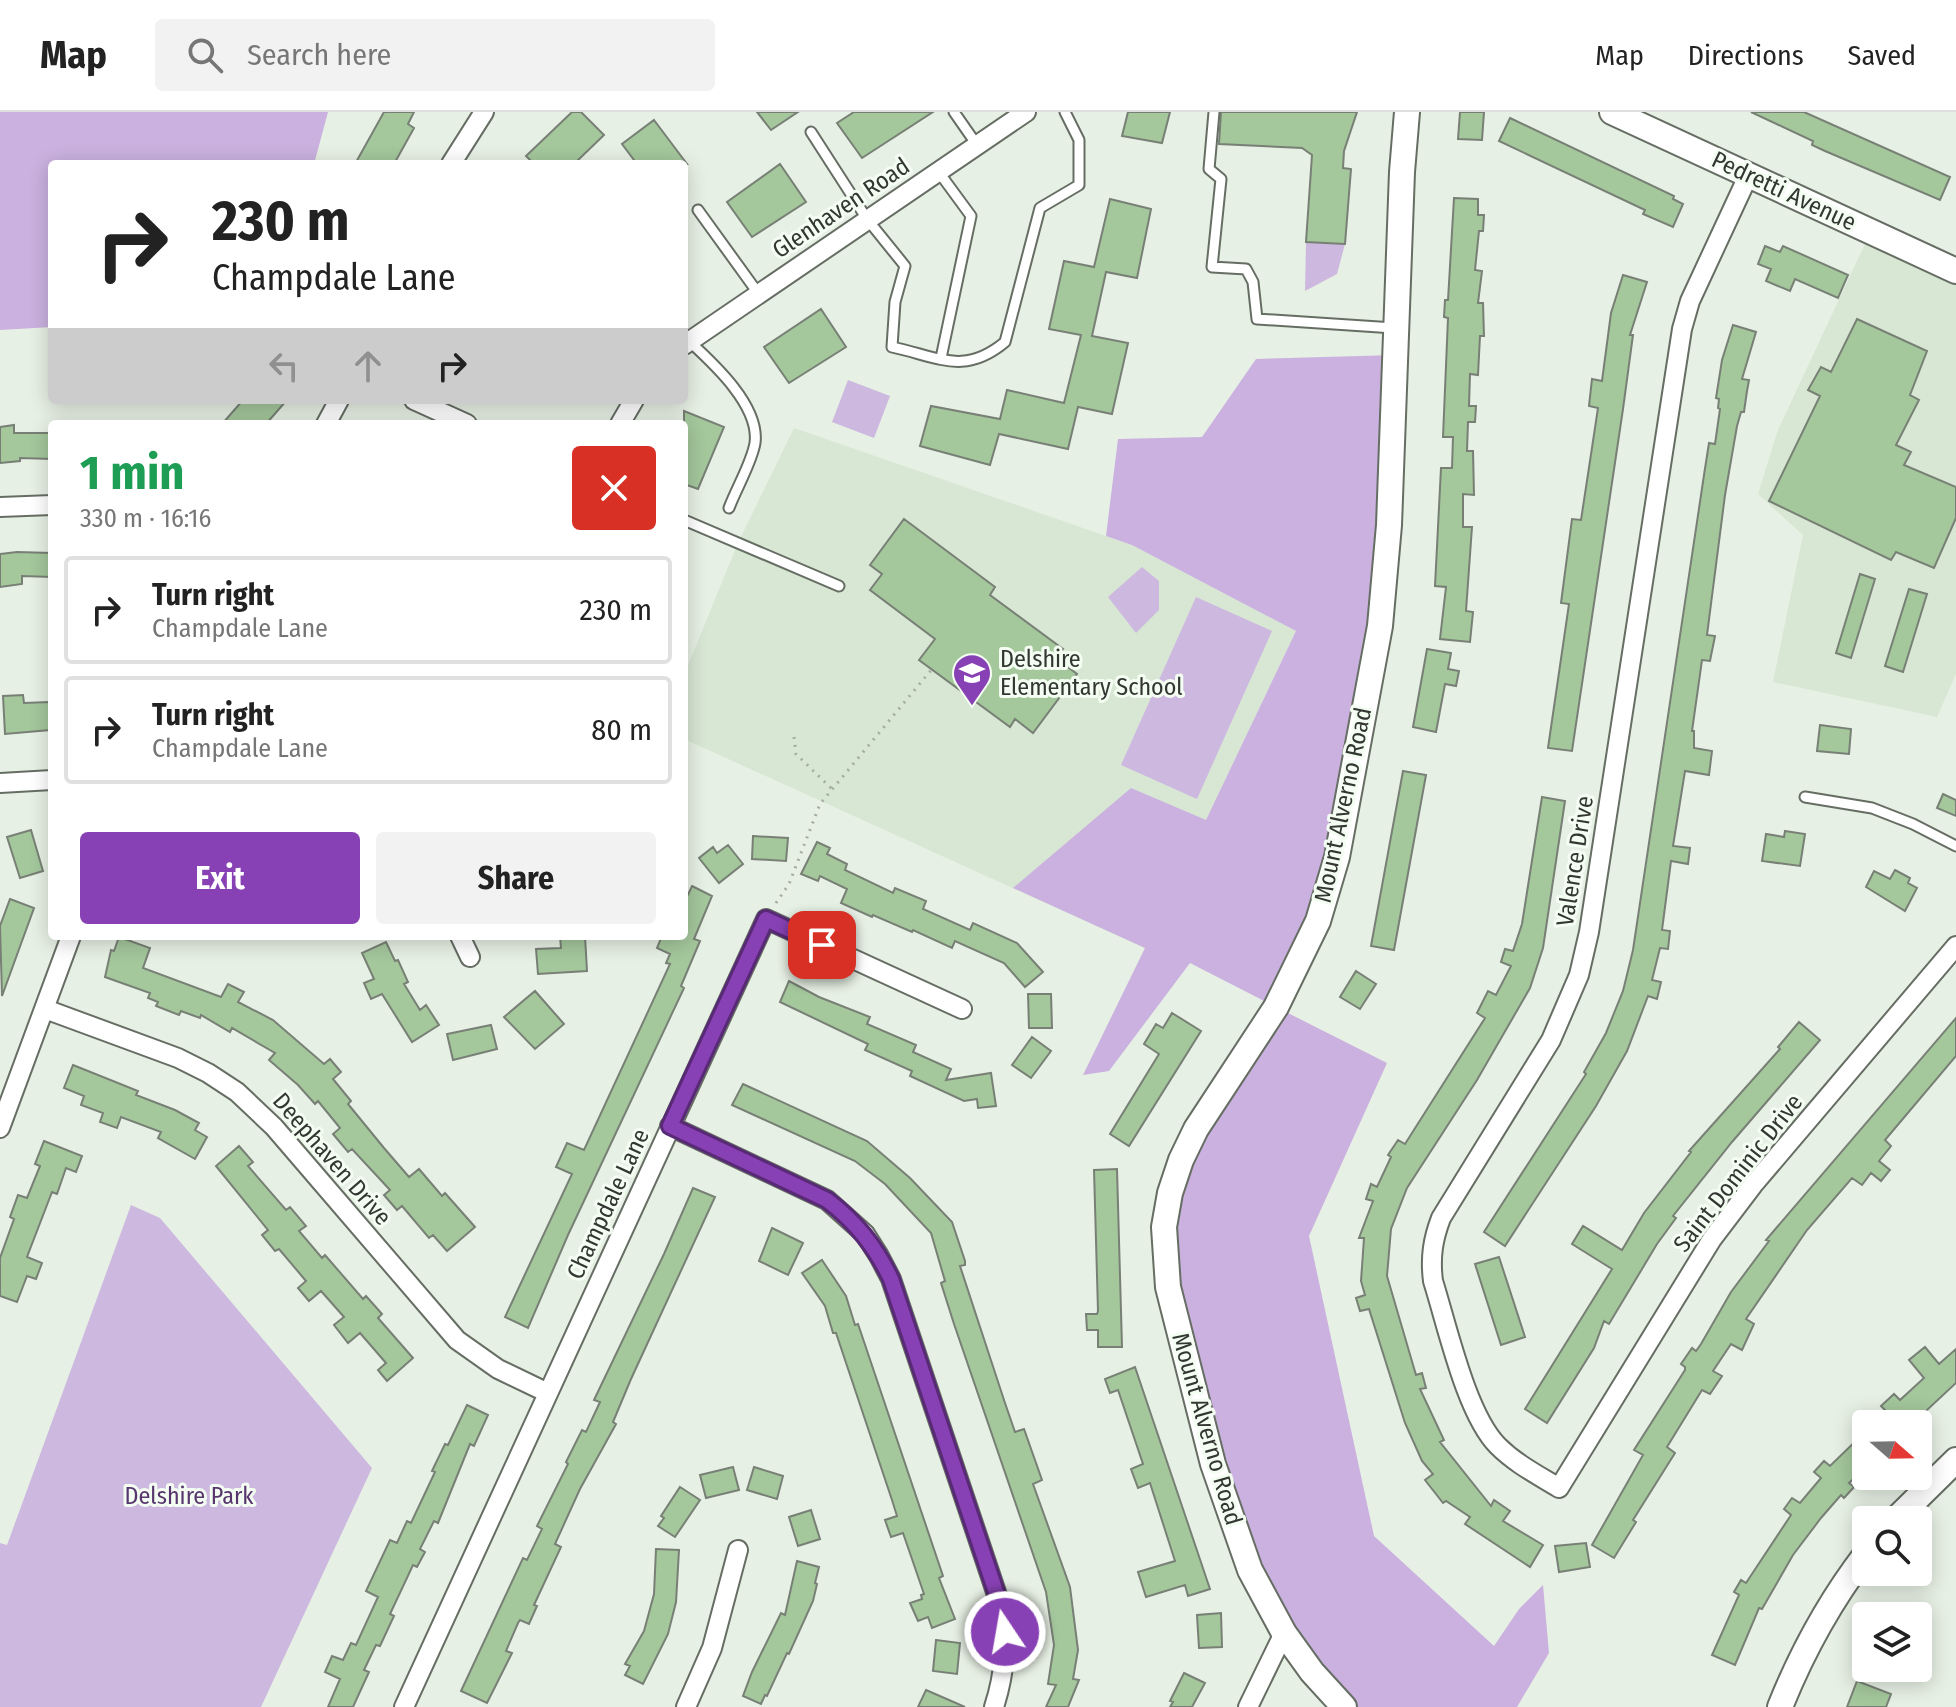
<!DOCTYPE html>
<html lang="en">
<head>
<meta charset="utf-8">
<style>
	:root { --surface:#fff; --page:#f2f2f2; --text:#222; --muted:#767676; --line:#e0e0e0; --accent:#8841b4 }
	body { margin:0; font-family:"Fira Sans Condensed",sans-serif; background:var(--page); color:var(--text); height:100vh; display:flex; flex-direction:column; font-size:30px; white-space:nowrap }
	* { box-sizing:border-box; margin:0 }
	p { font-size:26px; color:var(--muted) }
	.icon { flex:none; width:44px; height:44px; fill:none; stroke:currentColor; stroke-width:2; stroke-linecap:round; stroke-linejoin:round }
	.map { position:relative; flex:1; overflow:hidden }
	.sheet { position:absolute; left:48px; top:308px; width:640px; height:520px; display:flex; flex-direction:column; background:var(--surface); border-radius:8px; box-shadow:0 4px 20px #0003 }
	.sheet>* { flex:none }
	.top-card { position:absolute; left:48px; top:48px; width:640px; height:244px; border-radius:8px; box-shadow:0 4px 20px #0003; background:#fff; color:var(--text); overflow:hidden }
	.needle { width:52px; rotate:110deg }
	.buttons { position:absolute; left:1852px; top:1298px; display:grid; gap:16px }
	.buttons a { display:grid; place-items:center; width:80px; height:80px; border-radius:8px; background:var(--surface); box-shadow:0 4px 20px #0003; font-size:40px }
	.pin { position:absolute; display:grid; place-items:center; width:68px; height:68px; color:#fff; margin:-34px; border-radius:16px; box-shadow:0 4px 12px #0006 }
	.me { position:absolute; width:88px; margin:-44px; rotate:348deg; stroke-linejoin:round; filter:drop-shadow(0 0 6px #0008) }
	.turn { display:flex; align-items:center; gap:28px; height:168px; padding:0 32px; font-size:36px }
	.turn .icon { width:104px; height:104px; stroke-width:2.5 }
	.turn b { display:block; font-size:56px; line-height:68px }
	.lanes { display:flex; align-items:center; height:76px; padding:0 32px; background:#0003; justify-content:center; gap:40px; direction:ltr }
	.lanes .off { opacity:.35 }
	.round { display:grid; place-items:center; flex:none; width:84px; height:84px; border-radius:8px; background:var(--page) }
	.summary { display:flex; align-items:center; justify-content:space-between; height:136px; padding:0 32px }
	h1 { font-size:48px; font-weight:700; line-height:60px; color:#1e9e55 }
	.action { display:flex; gap:16px; margin-top:auto; padding:16px 32px }
	.action a { flex:1; height:92px; border-radius:8px; background:var(--accent); color:#fff; font-size:32px; font-weight:700; line-height:92px; text-align:center }
	.action a+a { background:var(--page); color:var(--text) }
	ul { padding:0; list-style:none }
	li { display:flex; align-items:center; gap:24px; height:108px; margin:0 16px 12px; padding:0 16px; border:4px solid var(--line); border-radius:8px }
	li div { flex:1 }
	li b { display:block; font-size:30px }
	li em { font-style:normal }
	header { display:flex; align-items:center; gap:48px; box-sizing:border-box; height:112px; padding:0 40px; background:var(--surface); border-bottom:2px solid var(--line) }
	header strong { font-size:38px }
	nav { display:flex; gap:44px; margin-inline-start:auto; font-size:28px }
	.search { width:560px; height:72px; background:var(--page); display:flex; align-items:center; gap:20px; box-sizing:border-box; padding:0 28px; border-radius:8px; color:var(--muted); font-size:30px }
	.map>svg:first-child { display:block }
	.built { fill:#d8e6d4 }
	.green { fill:#cdb8df }
	.forest { fill:#cab1df }
	.building { fill:#a4c79c; stroke:#788076; stroke-width:2 }
	.lines { fill:none; stroke-linecap:round; stroke-linejoin:round }
	.lane-casing { stroke:#666e64; stroke-width:13 }
	.street-casing { stroke:#666e64; stroke-width:22 }
	.secondary-casing { stroke:#666e64; stroke-width:28 }
	.path { stroke:#a5aca2; stroke-width:3; stroke-dasharray:2 6; stroke-linecap:butt }
	.lane { stroke:#fff; stroke-width:9 }
	.street { stroke:#fff; stroke-width:18 }
	.secondary { stroke:#fff; stroke-width:24 }
	.route-casing { stroke:#582a75; stroke-width:20 }
	.route { stroke:#8841b4; stroke-width:14 }
	.labels { text-anchor:middle; stroke-width:6; stroke-linejoin:round; paint-order:stroke }
	.street-label { font-size:24px; fill:#333732; stroke:#f4fdf2 }
	.poi-label { font-size:24px; fill:#333732; stroke:#f4fdf2; text-anchor:start }
	.park-label { font-size:24px; fill:#57366f; stroke:#f4fdf2 }
</style>
</head>
<body>
<header>
<strong>Map</strong>
<div class="search"><svg class="icon" aria-label="search" viewBox="0 0 24 24"><circle cx="10" cy="10" r="6"/><path d="M15 15l6 6"/></svg>Search here</div>
<nav><a>Map</a><a>Directions</a><a>Saved</a></nav>
</header>
<div class="map">
<svg width="1956" height="1595" viewBox="0 0 1956 1595">
	<rect width="100%" height="100%" fill="#e7f0e4"/>
	<path class="built" d="M1871,119L1956,159V562L1937,605L1773,570L1803,423L1758,382L1778,318Z
		M794,316L1132,433L1296,519L1145,836L684,627V563L738,431Z"/>
	<path class="green" d="M1306,130L1345,132L1337,162L1305,179Z
		M848,268L890,284L874,326L832,310Z
		M1142,455L1159,469V498L1136,521L1108,485Z
		M1196,485L1272,519L1197,687L1121,653Z
		M131,1093L160,1106L372,1356L261,1595H0V1431L7,1433Z"/>
	<path class="forest" d="M0,0H328L314,52H52V215L0,218Z
		M1396,243L1389,413L1337,745L1276,895L1387,951L1309,1124L1374,1424L1494,1534L1519,1497L1543,1473L1549,1541L1517,1595H1344L1250,1458L1168,1175L1170,1081L1276,895L1190,851L1109,959L1083,963L1145,836L1013,776L1131,676L1206,708L1296,519L1132,433L1106,424L1118,327L1202,325L1256,247Z"/>
	<path class="building" d="M384,0H414L408,12L414,16L394,52H355Z
		M572,0H581L604,23L574,52H534L526,44Z
		M757,0H798L771,18Z
		M854,0H933L862,46L837,11Z
		M1128,0H1170L1162,31L1122,24Z
		M1221,0H1357L1344,39L1343,56L1351,57L1345,132L1306,130L1312,43L1302,36L1219,32Z
		M1460,0H1484L1482,28L1458,27Z
		M1751,0H1804L1950,65L1940,88L1825,39L1812,33L1813,29Z
		M1510,6L1674,84L1673,87L1683,92L1673,115L1643,102L1645,98L1499,29Z
		M654,8L687,52H637L622,32Z
		M780,52L806,90L752,125L727,90Z
		M1454,86L1478,87V103H1484L1483,119H1479L1475,158L1482,159L1478,191H1483L1484,224H1480L1478,263L1470,262L1469,294H1476L1475,310H1468L1467,339H1473L1474,383L1463,382V415H1472L1466,499L1473,500L1470,530L1440,527L1446,475L1435,474L1441,356H1452L1453,325H1443L1448,206L1444,205L1445,188H1448Z
		M1110,87L1151,97L1137,166L1106,160L1092,224L1128,231L1112,302L1078,295L1068,337L999,322L990,353L920,334L931,294L1000,307L1007,278L1064,291L1081,223L1049,217L1064,149L1094,155Z
		M1765,134L1780,140L1783,134L1848,163L1838,186L1795,167L1790,179L1766,169L1771,157L1758,152Z
		M1623,163L1647,170L1630,223H1633L1623,297L1572,639L1548,636L1569,492L1561,491L1572,407L1581,408L1590,349L1598,296L1589,294L1592,267L1602,269L1611,201Z
		M821,197L846,235L789,271L764,235Z
		M1857,207L1927,239L1910,283L1919,288L1896,333L1911,340L1904,353L1956,375V406L1934,456L1896,440L1891,448L1769,389L1820,284L1808,278L1821,255L1831,260Z
		M1733,213L1756,220L1742,267L1749,268L1747,279L1744,300H1741L1737,314L1725,383L1707,523L1715,524L1710,549L1702,548L1692,619H1694V636L1712,639L1709,663L1685,659L1673,734L1690,736L1688,752L1671,749L1662,818L1670,819L1668,837L1660,836L1652,868L1661,870L1657,887L1648,884L1627,939L1596,994L1505,1134L1484,1120L1586,962L1584,960L1606,921L1623,879L1633,838L1704,363L1709,331L1715,332L1720,297L1718,296L1719,287L1716,286L1722,248Z
		M243,288H287L266,312H222Z
		M684,299L724,315L698,377L684,372Z
		M14,313V321H52V347L20,346V349L0,351V315Z
		M904,407L995,475L990,483L1063,537L1056,546L1077,562L1033,621L1015,607L1010,615L919,548L935,527L870,478L882,462L870,453Z
		M17,440L52,441V465L22,464V472L0,475V442Z
		M1860,462L1875,467L1851,546L1836,541Z
		M1909,477L1927,482L1903,560L1885,554Z
		M1427,537L1451,541L1448,557L1459,559L1456,574L1445,572L1436,620L1413,615Z
		M23,583L24,591L49,590L50,618L5,622L3,584Z
		M1820,613L1851,617L1849,642L1817,639Z
		M1403,659L1426,663L1394,838L1371,834Z
		M1943,682L1956,688V704L1937,696Z
		M1542,685L1565,689L1543,836L1530,876L1477,968L1407,1076L1391,1117L1387,1164L1416,1263L1422,1261L1426,1276L1420,1277L1444,1328L1440,1330L1491,1394L1494,1388L1510,1399L1503,1409L1543,1433L1530,1455L1465,1412L1470,1405L1446,1389L1443,1391L1425,1368L1433,1362L1422,1349L1405,1311L1369,1197L1360,1199L1356,1186L1365,1183L1361,1169L1364,1126H1359L1373,1089L1366,1087L1371,1072L1377,1075L1391,1045L1388,1043L1398,1028L1405,1032L1438,980L1485,906L1477,901L1488,879L1496,883L1511,854L1501,850L1505,837L1513,839L1522,812Z
		M31,718L43,759L20,766L7,725Z
		M1785,719L1805,722L1800,754L1762,749L1766,722L1784,725Z
		M753,724L788,726L786,749L752,747Z
		M817,730L830,736L827,742L847,752L845,758L893,781L895,776L926,789L923,797L970,818L973,811L1017,831L1043,860L1025,875L1004,851L955,829L952,836L913,818L912,820L873,803L872,805L841,791L847,777L820,764L818,769L801,762Z
		M728,733L743,752L719,771L699,746L713,735L717,741Z
		M1895,758L1910,766L1908,771L1917,776L1905,799L1866,775L1874,759L1890,767Z
		M692,774L712,784L694,827L700,829L681,874L684,876L568,1123L528,1216L505,1205L572,1062L556,1055L567,1031L584,1038L670,852L666,851L670,842L657,836L662,824H684V791Z
		M10,787L34,796L2,884L0,814Z
		M560,824H585L587,859L538,862L536,837L561,836Z
		M119,825L150,836L143,856L221,885L228,872L244,880L238,890L273,908L324,952L330,947L341,960L333,967L351,989L348,992L384,1036L409,1065L419,1057L442,1084L445,1081L475,1115L447,1139L433,1123L429,1126L402,1094L397,1098L384,1083L390,1078L352,1037L348,1040L333,1022L340,1016L318,989L315,992L298,973L269,948L275,941L232,916L230,920L201,903L200,906L181,899L179,903L156,894L158,890L148,886L150,881L105,865L111,838L114,839Z
		M386,830L395,849L398,848L408,870L404,872L420,898L426,893L439,913L412,930L382,882L371,887L364,871L374,867L362,841Z
		M1356,859L1376,872L1360,897L1340,885Z
		M789,869L819,885L870,905L867,912L916,933L913,940L951,957L946,968L991,961L996,994L978,996L977,987L964,989L910,964L912,959L865,938L868,932L780,890Z
		M535,879L564,912L535,937L504,905Z
		M1028,882H1051L1052,916H1029Z
		M1172,901L1201,919L1129,1034L1110,1022L1159,942L1144,932L1156,912L1163,916Z
		M1956,906V944L1885,1028L1891,1034L1879,1049L1890,1058L1881,1069L1871,1061L1862,1073L1852,1066L1807,1118L1746,1207L1754,1212L1742,1238L1731,1232L1713,1259L1722,1264L1710,1282L1702,1278L1667,1335L1675,1341L1633,1408L1636,1410L1614,1446L1592,1433L1643,1343L1634,1338L1685,1258V1255L1681,1252L1692,1236L1696,1239L1701,1232L1731,1180L1769,1129L1766,1128Z
		M1799,910L1820,928L1732,1030L1673,1104L1676,1106L1657,1132L1609,1212L1604,1209L1594,1236L1547,1311L1525,1297L1612,1157L1572,1132L1583,1114L1622,1138L1644,1101L1691,1040L1689,1039L1780,937L1778,935Z
		M491,913L497,937L453,948L447,922Z
		M1032,925L1051,939L1031,966L1012,953Z
		M73,953L138,979L136,983L175,998L199,1011L195,1018L207,1025L195,1047L158,1026L161,1020L121,1005L117,1016L100,1010L103,1001L81,993L84,984L64,976Z
		M743,972L867,1029L910,1066L952,1110L965,1149V1153L960,1154L1005,1291L1015,1320L1024,1317L1042,1368L1033,1372L1070,1475L1078,1538L1073,1567L1079,1568L1068,1595H1046L1056,1573L1048,1572L1054,1533L1046,1480L954,1212L941,1171L945,1169L931,1121L885,1072L855,1049L732,993Z
		M44,1029L82,1044L76,1060L66,1056L57,1082L52,1080L27,1145L42,1151L36,1167L27,1164L17,1190L0,1184V1146L14,1107L10,1105L18,1083L27,1086L40,1054L35,1052Z
		M239,1034L253,1050L248,1054L286,1098L290,1095L306,1114L299,1119L322,1146L325,1143L363,1187L366,1184L382,1202L378,1206L413,1246L387,1269L378,1258L386,1251L360,1221L348,1231L334,1213L344,1205L321,1179L309,1189L298,1176L306,1169L279,1137L275,1139L262,1123L268,1118L216,1054Z
		M1117,1057L1122,1235H1098V1218H1087L1086,1202H1097L1098,1199L1094,1058Z
		M693,1076L715,1085L631,1267L613,1310L616,1312L580,1377L555,1432L561,1435L534,1493L537,1494L529,1512L520,1508L518,1511L506,1539L512,1541L487,1591L461,1579L523,1446L527,1448L542,1417L537,1414L568,1352L566,1350L582,1318L586,1320L600,1290L594,1288L664,1142Z
		M772,1116L803,1131L788,1163L759,1149Z
		M1499,1145L1525,1225L1501,1233L1475,1152Z
		M822,1148L846,1184L855,1213L858,1212L943,1464L939,1466L955,1507L932,1516L928,1505L918,1509L910,1491L922,1487L921,1483L924,1482L903,1421L891,1425L885,1408L897,1404L892,1388L836,1221H833L825,1194L802,1161Z
		M1925,1235L1939,1252L1956,1237V1271L1912,1312H1874L1887,1300L1881,1294L1894,1282L1900,1288L1924,1266L1909,1248Z
		M1135,1255L1210,1477L1188,1484L1185,1473L1146,1485L1138,1460L1175,1449L1150,1371L1138,1376L1131,1357L1143,1352L1118,1278L1110,1281L1105,1267Z
		M467,1293L488,1303L474,1334L470,1332L438,1411L434,1409L420,1437L425,1440L417,1455L413,1453L390,1502L394,1504L380,1534L376,1533L364,1558L369,1560L353,1595H328L340,1567L325,1560L332,1544L343,1548L351,1531L356,1533L378,1485L366,1479L390,1428L397,1431L407,1409L411,1411L435,1360L432,1359L445,1332L448,1333Z
		M1866,1319V1355L1849,1371L1854,1375L1844,1386L1841,1383L1821,1406L1793,1443L1762,1497L1759,1496L1735,1553L1712,1543L1739,1483L1734,1480L1741,1468L1746,1471L1791,1403L1784,1397L1792,1386L1800,1391L1821,1366L1814,1360L1824,1349L1830,1354Z
		M733,1355L739,1378L706,1386L700,1363Z
		M754,1355L783,1364L777,1387L747,1378Z
		M680,1375L700,1388L675,1425L658,1414L664,1406L661,1404Z
		M811,1398L820,1427L798,1434L789,1405Z
		M1586,1431L1590,1455L1559,1460L1555,1434Z
		M656,1437L679,1438L676,1490L668,1522L643,1572L625,1563L630,1554L625,1552L644,1519L654,1482Z
		M797,1449L819,1455L815,1471L817,1472L813,1489L789,1542L787,1541L767,1584L765,1583L761,1592L743,1584L752,1560L781,1501L785,1503Z
		M1221,1501L1222,1535L1199,1536L1197,1503Z
		M936,1528L960,1531L957,1562L933,1559Z
		M1184,1561L1205,1571L1192,1595H1170L1173,1590L1170,1589Z
		M1857,1569L1891,1582L1886,1595H1847Z
		M926,1578L965,1595H918Z"/>
	<g class="lines">
		<g class="lane-casing">
			<path id="lane" d="M954,0L977,33
				M1214,0L1209,57L1221,67L1212,155L1246,157L1253,170L1257,207L1394,216
				M811,20L867,107L905,154L895,190L892,235C939,245 964,264 1005,230L1040,96L1079,73V28L1065,0
				M938,59L971,104L941,246
				M698,98L758,181
				M689,229C714,252 760,294 755,331C752,350 736,377 729,396
				M684,408L839,474
				M1805,685L1872,696L1913,712L1956,734"/>
		</g>
		<g class="street-casing">
			<path id="street" d="M451,52L484,0
				M1749,62L1690,189L1682,217L1589,820L1579,863L1551,928L1441,1106C1433,1127 1430,1145 1433,1169C1447,1213 1466,1302 1498,1334C1516,1352 1538,1363 1559,1376L1712,1127L1753,1073L1956,834
				M684,233L1026,0
				M414,288L467,312
				M326,312L339,288
				M620,312L634,288
				M0,395L52,393
				M0,671L52,668
				M460,824L470,845
				M45,897L178,946L208,961L237,980L274,1015L457,1228L498,1257L548,1281
				M670,1014L827,1088L865,1122L879,1144L891,1167L1001,1495C1007,1531 1005,1561 994,1595
				M0,1016L71,824
				M404,1595L766,807L962,897
				M686,1595L712,1536L738,1438
				M1248,1595L1284,1521"/>
		</g>
		<g class="secondary-casing">
			<path id="secondary" d="M1612,0L1956,159
				M1895,1408L1956,1348
				M1344,1595L1312,1560L1284,1521L1250,1458L1213,1352L1168,1175L1164,1115L1170,1081L1181,1048L1196,1017L1276,895L1318,809L1337,745L1380,514L1389,413L1402,60L1407,0
				M1780,1595C1802,1540 1830,1489 1866,1442"/>
		</g>
		<path class="path" d="M794,625L796,642L832,677
			M776,791L789,772L820,692L932,557"/>
		<use href="#lane" class="lane"/>
		<use href="#street" class="street"/>
		<use href="#secondary" class="secondary"/>
	</g>
	<g class="lines">
		<g class="route-casing">
			<path id="route" d="M822,833L766,807L670,1014L827,1088C856,1110 875,1134 891,1167L1001,1495L1005,1520"/>
		</g>
		<use href="#route" class="route"/>
	</g>
	<defs>
		<g id="school-pin" transform="scale(2)"><path d="M0 17L-7.5 6A9.5 9.5 0 1 1 7.5 6Z" fill="#8841b4" stroke="#f4fdf2"/><path d="M0-5L7-2L0 1L-7-2ZM-4 1L0 2.5L4 1V4Q0 6-4 4Z" fill="#fff"/></g>
	</defs>
	<g fill-rule="evenodd">
		<use href="#school-pin" x="972" y="561"/>
	</g>
	<g class="labels">
		<g class="street-label">
			<text transform="translate(1784 79) rotate(25)" y="8">Pedretti Avenue</text>
			<text transform="translate(841 96) rotate(-34)" y="8">Glenhaven Road</text>
			<text transform="translate(1343 693) rotate(-78)" y="8">Mount Alverno Road</text>
			<text transform="translate(1575 749) rotate(-81)" y="8">Valence Drive</text>
			<text transform="translate(332 1047) rotate(49)" y="8">Deephaven Drive</text>
			<text transform="translate(1738 1061) rotate(-52)" y="8">Saint Dominic Drive</text>
			<text transform="translate(608 1092) rotate(-65)" y="8">Champdale Lane</text>
			<text transform="translate(1207 1317) rotate(74)" y="8">Mount Alverno Road</text>
		</g>
		<g class="poi-label">
			<text x="1000" y="555">Delshire<tspan x="1000" dy="28">Elementary School</tspan></text>
		</g>
		<g class="park-label">
			<text x="189" y="1392">Delshire Park</text>
		</g>
	</g>
</svg>
<div class="buttons">
<a><svg class="needle" viewBox="-14 -14 28 28"><path d="M0-13l5 13h-10z" fill="#e53935"/><path d="M0 13l5-13h-10z" fill="#767676"/></svg></a>
<a><svg class="icon" aria-label="search" viewBox="0 0 24 24"><circle cx="10" cy="10" r="6"/><path d="M15 15l6 6"/></svg></a>
<a><svg class="icon" aria-label="layers" viewBox="0 0 24 24"><path d="M12 4l9 5-9 5-9-5zM3 14l9 5 9-5"/></svg></a>
</div>
<div class="pin" style="left:822px;top:833px;background:#d93025"><svg class="icon" aria-label="arrive" viewBox="0 0 24 24"><path d="M6 21V4h12l-3 4 3 4H6"/></svg></div>
<svg class="me" style="left:1005px;top:1520px" viewBox="-20 -20 40 40"><circle r="17" fill="#8841b4" stroke="#fff" stroke-width="3"/><path d="M0-11L8 9 0 5-8 9z" fill="#fff"/></svg>
<div class="top-card">
<div class="turn"><svg class="icon" aria-label="right" viewBox="0 0 24 24"><path d="M7 20v-9h11M14 6l5 5-5 5"/></svg><div><b>230 m</b>Champdale Lane</div></div>
<div class="lanes"><svg class="icon off" aria-label="left" viewBox="0 0 24 24"><path d="M17 20v-9H6M10 6l-5 5 5 5"/></svg><svg class="icon off" aria-label="ahead" viewBox="0 0 24 24"><path d="M12 20V5M6 11l6-6 6 6"/></svg><svg class="icon" aria-label="right" viewBox="0 0 24 24"><path d="M7 20v-9h11M14 6l5 5-5 5"/></svg></div>
</div>
<section class="sheet">
<div class="summary"><div><h1>1 min</h1><p>330 m · 16:16</p></div><a class="round" style="background:#d93025;color:#fff"><svg class="icon" aria-label="close" viewBox="0 0 24 24"><path d="M6 6l12 12M18 6L6 18"/></svg></a></div>
<ul>
<li><svg class="icon" aria-label="right" viewBox="0 0 24 24"><path d="M7 20v-9h11M14 6l5 5-5 5"/></svg><div><b>Turn right</b><p>Champdale Lane</p></div><em>230 m</em></li>
<li><svg class="icon" aria-label="right" viewBox="0 0 24 24"><path d="M7 20v-9h11M14 6l5 5-5 5"/></svg><div><b>Turn right</b><p>Champdale Lane</p></div><em>80 m</em></li>
</ul>
<div class="action"><a>Exit</a><a>Share</a></div>
</section>
</div>
</body>
</html>
